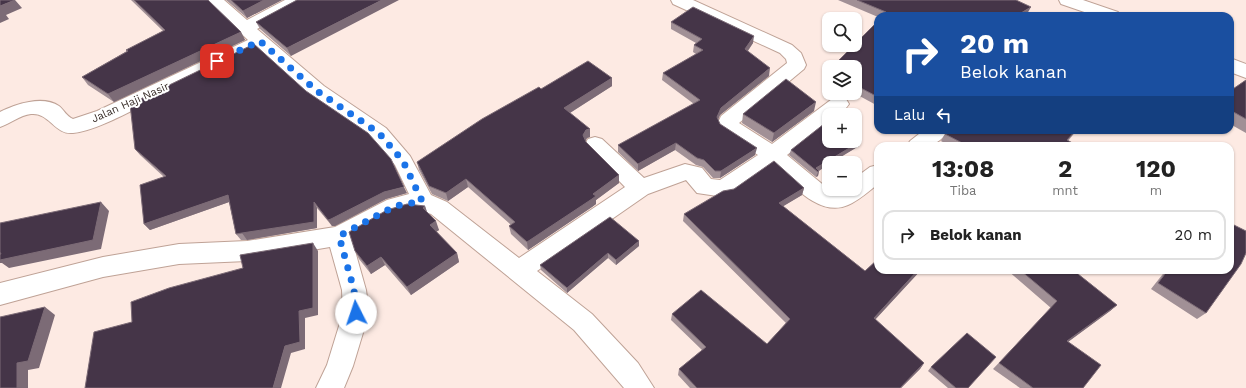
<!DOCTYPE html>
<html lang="id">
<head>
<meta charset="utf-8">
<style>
	:root { --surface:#fff; --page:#f6f6f6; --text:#222; --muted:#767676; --line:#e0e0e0 }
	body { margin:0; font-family:"Work Sans",sans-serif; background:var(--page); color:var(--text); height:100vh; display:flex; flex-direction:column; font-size:15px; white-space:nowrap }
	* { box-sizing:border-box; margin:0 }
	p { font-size:13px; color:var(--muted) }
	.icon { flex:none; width:22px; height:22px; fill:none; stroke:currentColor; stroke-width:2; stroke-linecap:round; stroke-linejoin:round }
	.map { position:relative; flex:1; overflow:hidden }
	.side { position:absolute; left:874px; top:142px; width:360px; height:132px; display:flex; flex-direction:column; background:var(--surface); border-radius:12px; box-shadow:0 1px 3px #0004 }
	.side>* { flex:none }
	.top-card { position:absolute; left:874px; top:12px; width:360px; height:122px; border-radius:12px; box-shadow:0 1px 3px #0004; background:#1a4fa0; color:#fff; overflow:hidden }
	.tools { position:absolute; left:822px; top:12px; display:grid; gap:8px }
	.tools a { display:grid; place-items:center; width:40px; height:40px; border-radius:8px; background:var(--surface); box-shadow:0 1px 3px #0004; font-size:20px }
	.pin { position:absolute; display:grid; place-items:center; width:34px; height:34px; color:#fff; margin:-17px; border-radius:8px; box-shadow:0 2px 6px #0006 }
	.me { position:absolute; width:44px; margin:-22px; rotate:356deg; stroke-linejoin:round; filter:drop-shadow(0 0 3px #0008) }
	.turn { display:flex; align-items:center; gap:14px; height:84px; padding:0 20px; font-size:18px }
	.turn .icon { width:52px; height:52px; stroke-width:2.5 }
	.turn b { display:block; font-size:28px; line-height:34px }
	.then { display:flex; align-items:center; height:38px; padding:0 20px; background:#0003; gap:8px; font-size:15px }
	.eta { display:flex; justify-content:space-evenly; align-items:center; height:68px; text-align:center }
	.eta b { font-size:24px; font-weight:700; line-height:28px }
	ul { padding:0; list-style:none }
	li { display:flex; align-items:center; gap:12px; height:50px; margin:0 8px 6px; padding:0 12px; border:2px solid var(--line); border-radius:12px }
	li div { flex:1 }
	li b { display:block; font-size:15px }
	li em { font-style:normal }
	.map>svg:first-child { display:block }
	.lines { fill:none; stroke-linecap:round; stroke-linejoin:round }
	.minor-casing { stroke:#bfa296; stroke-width:2 }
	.minor { fill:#fff; fill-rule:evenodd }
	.wall { fill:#a19096 }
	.shaded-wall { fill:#7c6b76 }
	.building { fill:#453548; stroke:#7c6b76 }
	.route { stroke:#1a73e8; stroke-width:7; stroke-dasharray:0 12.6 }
	.labels { text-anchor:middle; stroke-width:4; stroke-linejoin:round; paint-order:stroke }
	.street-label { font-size:11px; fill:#352a25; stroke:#fff }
</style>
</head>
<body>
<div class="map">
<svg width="1246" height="388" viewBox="0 0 1246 388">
	<rect width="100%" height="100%" fill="#fdeae3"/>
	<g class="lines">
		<g class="minor-casing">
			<path id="minor" d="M206,0H224L247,20L285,0H306L304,4L257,29L324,86L386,128L410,156L431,195L447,202L519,258L625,187L588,149L585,144L588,139L595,137L602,139L644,178L685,164L702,168L711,179L720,180L758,155L720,130L717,125L721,116L787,63L786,59L780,53L673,4L671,0H693L792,45L801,53L806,65L804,69L739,123L772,144L832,99L839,97L846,99L849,104C844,112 838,115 829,115V122L787,155L827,188L832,190L855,189V178L870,167L878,165V184C869,191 858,201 848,205C819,218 791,183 772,166L732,195L724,197L697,193L686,180L648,194L537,271L592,314L638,363L654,388H624L574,330L431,214C404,202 375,227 352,240L366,290L369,313L353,366L344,388H316L327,365L343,313L342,290L330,247L247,261L179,264L103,277L0,305V283L103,257L179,244L247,241L335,227L387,200L409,194L395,165L372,138L310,96L258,49C222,67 185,85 149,102C129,112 95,131 73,133C55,135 49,112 31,114C20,115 10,124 0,127V112C15,104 43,95 59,106C64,110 66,116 73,119L97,111L248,40Z
				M1059,0H1083L1118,12L1121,16H1096L1061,4Z
				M1230,58L1246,64V78L1230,72Z
				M924,130H948C938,148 925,146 907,146L910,141Z"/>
		</g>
		<use href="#minor" class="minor"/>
	</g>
	<path class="wall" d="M131,0H208L241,32L245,40L114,102L88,85L82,77L127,51L126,50L163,31Z
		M226,0H282L247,18Z
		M297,0L291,56L260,29L256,22Z
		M838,0H1016L1027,14L1024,16H878V17Z
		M878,21V106L854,93H855V67Z
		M671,22L753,43L748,51L769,76L720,115L718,120L720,124L755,155L720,178H713L703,167L696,165L675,150L638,171L618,152V145L694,104L662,80L663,73L696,54L693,52L694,45L696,43L671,29Z
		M829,70V80L826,78L828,71Z
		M612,78V86L570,113L590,137L587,138L586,140V142L619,175V183L596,200V204L592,207L528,250L511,234L509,226L511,225L468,187L448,201L432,194L419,170L417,162L541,89Z
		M1246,80V133L1230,124V91Z
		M814,111L772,142L742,123L743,114Z
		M947,130H1077L1068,141L1078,146H950L941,141Z
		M859,146L829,163V164L819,171L818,176L816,177L789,155L791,150Z
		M135,149L407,193L386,199L335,226H332L317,208V228L247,240H241L236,234L229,202L150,230L144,224L164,177L140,155Z
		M804,188L802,195L783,206L865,271L921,270L875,320L924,363L920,369L901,388H690L678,375L679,369L702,350L671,320L672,314L767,344L786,323L683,221L684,214Z
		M425,206L427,212L439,230L436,232L457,253L459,262L411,295L385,265L371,274L359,259L355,251Z
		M639,246L616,265L608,258L567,293L541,270L540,265Z
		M1007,270H1073L1117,305L1110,311L1068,342L1083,388H1020L993,369L1051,308Z
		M1166,270H1230L1206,313L1197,319L1151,289Z
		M931,367L968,388H948L928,371Z"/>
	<path class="shaded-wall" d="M15,0L22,8L6,15L9,19L0,23V6Z
		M264,0H282L247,18L243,11Z
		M382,0H399L291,56L287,48Z
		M1031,7L1027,14L1024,16H1016Z
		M241,32L245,40L114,102L108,94Z
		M754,36L753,43L744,56L745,49Z
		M770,68L769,76L720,115L716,124L717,117L721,108Z
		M612,78V86L565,116L564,108Z
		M816,102L814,111L772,142L774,133Z
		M590,129V137L587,138L584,143L583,135L586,130Z
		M861,141L859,146L831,163H829V164L817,172L816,168Z
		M676,143L675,150L638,171V164Z
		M757,148L755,155L720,178L721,171Z
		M819,171L818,176L816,177L818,172Z
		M619,175V183L596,200V204L592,207L528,250L527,242Z
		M466,179L468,187L448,201L446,193Z
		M404,187L407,193L386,199L335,226H332L328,220L384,192Z
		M804,188L802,195L777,210L779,203Z
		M228,195L232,201L150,230L144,224Z
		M101,202L109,211L101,249L9,268L2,263H0V253Z
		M314,202L317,208V228L247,240L242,233Z
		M425,206L428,215L423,208Z
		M436,221L439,230L433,234L430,225Z
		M639,241V246L616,265V260Z
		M313,243L318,251V315L305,318V349L291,353L281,388H273L285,346L299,311Z
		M457,253L459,262L411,295L407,287Z
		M608,253V258L567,293V288Z
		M381,257L385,265L371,274L367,266Z
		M918,270H921L870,325L874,318Z
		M1117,305L1110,311L1061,347L1067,341Z
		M45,307L55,315L39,368L28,370V388H17V363Z
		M924,363L920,369L901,388H900Z"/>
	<path class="building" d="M0,0H15L0,6Z
		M134,0H208L241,32L108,94L82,77L128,51L126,50L165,30Z
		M231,0H264L243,11Z
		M297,0H382L287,48L256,22Z
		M857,0H1016L1031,7L1016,16H882L886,12Z
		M693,7L754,36L745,49L770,68L721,108L717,117L720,124L757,148L721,171H715L704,160L697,158L676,143L638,164L618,145L700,100L663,73L703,50L694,45L702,39L671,22Z
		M878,21V97L855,85V67H832L854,45H855V44Z
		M254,44L306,91L368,133L391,159L404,187L384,192L331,219L328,220L314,202V222L242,233L236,234L228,195L144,224L140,185L166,176L135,149L130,104Z
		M588,61L612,78L564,108L590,129L586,130L583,135L586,142L619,175L593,194L596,196L592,199L527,242L509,226L515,222L466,179L446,193L429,186L417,162L482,119L539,87L541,89Z
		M786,79L816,102L774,133L743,114Z
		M1246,80V119L1230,110V91Z
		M829,120V141H855V137L861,141L816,168L819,171L818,172L791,150Z
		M947,130H1076L1067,140L1078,146H1015L1012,144L1011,146H972L967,143L966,145L945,134Z
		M774,161L804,188L779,203L865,271L878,259V270H918L874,318L924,363L900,388H697L679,369L706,347L672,314L701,290L767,344L790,319L684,214L723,191L734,189Z
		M101,202L93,240L0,260V255L1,253H0V223Z
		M407,204L425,206L423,208L436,221L430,225L457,253L407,287L381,257L367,266L355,251L349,232L387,210Z
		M610,217L639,241L616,260L608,253L567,288L540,265Z
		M1230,223L1246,231V253L1241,264L1206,313L1158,283L1168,270H1230Z
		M313,243V308L299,311L300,342L285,346L273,388H85L94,332L132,322L131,302L169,288L243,268L240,255Z
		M1020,270H1073L1117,305L1067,341L1101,365L1083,388H1033L999,363L1057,301Z
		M45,307L28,361L17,363V388H0V317Z
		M967,333L996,357L968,388H956L931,367Z"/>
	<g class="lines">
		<path class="route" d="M217,61L260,41L317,91L379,133L403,161L422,201L395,206L339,236L354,290L356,313"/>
	</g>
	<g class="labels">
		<g class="street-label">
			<text transform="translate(130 102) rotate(-24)" y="4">Jalan Haji Nasir</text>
		</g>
	</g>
</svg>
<div class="tools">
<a><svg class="icon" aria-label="search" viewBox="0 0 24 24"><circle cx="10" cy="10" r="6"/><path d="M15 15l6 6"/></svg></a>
<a><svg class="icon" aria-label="layers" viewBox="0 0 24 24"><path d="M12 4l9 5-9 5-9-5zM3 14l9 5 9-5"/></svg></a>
<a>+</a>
<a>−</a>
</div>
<div class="pin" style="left:217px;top:61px;background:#d93025"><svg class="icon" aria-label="arrive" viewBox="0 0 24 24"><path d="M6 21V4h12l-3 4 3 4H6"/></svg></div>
<svg class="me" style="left:356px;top:313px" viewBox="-20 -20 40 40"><circle r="19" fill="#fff"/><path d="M0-13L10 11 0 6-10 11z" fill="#1a73e8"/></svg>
<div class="top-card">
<div class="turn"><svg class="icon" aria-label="right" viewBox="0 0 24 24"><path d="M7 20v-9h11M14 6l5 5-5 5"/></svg><div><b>20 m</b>Belok kanan</div></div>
<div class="then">Lalu<svg class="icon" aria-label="left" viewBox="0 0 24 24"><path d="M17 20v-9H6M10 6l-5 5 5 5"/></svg></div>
</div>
<section class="side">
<div class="eta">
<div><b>13:08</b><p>Tiba</p></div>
<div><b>2</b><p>mnt</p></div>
<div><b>120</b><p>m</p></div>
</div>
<ul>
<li><svg class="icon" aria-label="right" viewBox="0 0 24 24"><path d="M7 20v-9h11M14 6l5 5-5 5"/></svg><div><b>Belok kanan</b></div><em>20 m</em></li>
</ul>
</section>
</div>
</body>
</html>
